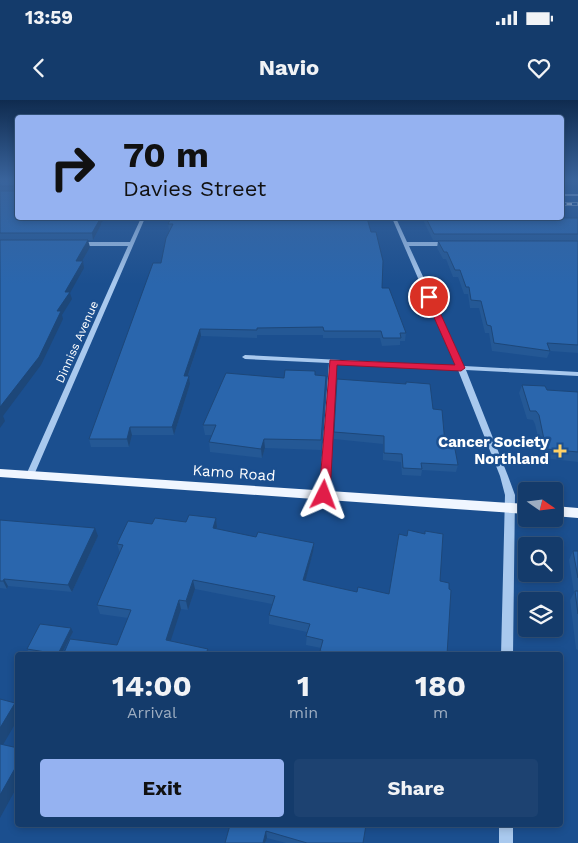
<!DOCTYPE html>
<html lang="en">
<head>
<meta charset="utf-8">
<style>
	:root { --surface:#143b6b; --page:#1d4271; --text:#f1f3f6; --muted:#9dadc1; --line:#33557e; --accent:#95b2f1 }
	body { margin:0; font-family:"Work Sans",sans-serif; background:var(--page); color:var(--text); height:100vh; display:flex; flex-direction:column; font-size:19px; white-space:nowrap }
	* { box-sizing:border-box; margin:0 }
	p { font-size:16px; color:var(--muted) }
	.icon { flex:none; width:28px; height:28px; fill:none; stroke:currentColor; stroke-width:2; stroke-linecap:round; stroke-linejoin:round }
	.map { position:relative; flex:1; overflow:hidden }
	.details { position:absolute; left:15px; top:552px; width:548px; height:175px; display:flex; flex-direction:column; background:var(--surface); border-radius:5px; box-shadow:0 2px 8px #0003,0 0 0 1px var(--line) }
	.details>* { flex:none }
	.hud { position:absolute; left:15px; top:15px; width:549px; height:105px; border-radius:5px; box-shadow:0 2px 8px #0003,0 0 0 1px var(--line); background:#95b2f1; color:#111; overflow:hidden }
	.needle { width:32px; rotate:104deg }
	.fabs { position:absolute; left:518px; top:382px; display:grid; gap:10px }
	.fabs a { display:grid; place-items:center; width:45px; height:45px; border-radius:5px; background:var(--surface); box-shadow:0 2px 8px #0003,0 0 0 1px var(--line); font-size:25px }
	.pin { position:absolute; display:grid; place-items:center; width:42px; height:42px; color:#fff; margin:-21px; border:2px solid #fff; border-radius:50%; box-shadow:0 1px 5px #0007 }
	.me { position:absolute; width:55px; margin:-28px; rotate:3deg; stroke-linejoin:round; filter:drop-shadow(0 0 4px #0008) }
	.turn { display:flex; align-items:center; gap:18px; height:105px; padding:0 25px; font-size:22px }
	.turn .icon { width:65px; height:65px; stroke-width:2.5 }
	.turn b { display:block; font-size:35px; line-height:42px }
	.eta { display:flex; justify-content:space-evenly; align-items:center; height:85px; text-align:center }
	.eta b { font-size:30px; font-weight:700; line-height:35px }
	.cta { display:flex; gap:10px; margin-top:auto; padding:10px 25px }
	.cta a { flex:1; height:58px; border-radius:5px; background:var(--accent); color:#111; font-size:20px; font-weight:700; line-height:58px; text-align:center }
	.cta a+a { background:var(--page); color:var(--text) }
	.status { display:flex; justify-content:space-between; align-items:center; height:35px; padding:0 25px; background:var(--surface); direction:ltr }
	.status svg { height:14px; fill:currentColor }
	header { display:flex; justify-content:space-between; align-items:center; height:65px; padding:0 25px; background:var(--surface); font-size:22px; font-weight:700 }
	.map>svg:first-child { display:block }
	.lines { fill:none; stroke-linecap:round; stroke-linejoin:round }
	.minor { fill:#a9c9ee; fill-rule:evenodd }
	.major { fill:#f0f6ff; fill-rule:evenodd }
	.rail-casing { stroke:#fff; stroke-width:3 }
	.rail { stroke:#1b4f8f; stroke-width:2; stroke-dasharray:5.5; stroke-linecap:butt }
	.wall { fill:#245895 }
	.shaded-wall { fill:#1d4779 }
	.building { fill:#2a66ad; stroke:#1d4779 }
	.route { fill:#e11d48; stroke:#92132f }
	.poi-dot { fill:#ffd166; stroke:#1b4f8f; stroke-width:2 }
	.labels { text-anchor:middle; stroke-width:5; stroke-linejoin:round; paint-order:stroke }
	.far-street-label { font-size:12px; fill:#fff; stroke:#1b4f8f }
	.poi-label { font-size:15px; font-weight:bold; fill:#fff; stroke:#1b4f8f; text-anchor:end }
	.street-label { font-size:15px; fill:#fff; stroke:#1b4f8f }
</style>
</head>
<body>
<div class="status"><b>13:59</b><svg viewBox="0 0 49 12"><path d="M0 12V9h3v3zM5 12V6h3v6zM10 12V3h3v9zM15 12V0h3v12zM26 1h20v11H26zM47 4h2v5h-2z"/></svg></div>
<header><svg class="icon" aria-label="back" viewBox="0 0 24 24"><path d="M15 5l-7 7 7 7"/></svg>Navio<svg class="icon" aria-label="heart" viewBox="0 0 24 24"><path d="M12 20l-8-8c-3-5 5-10 8-4 3-6 11-1 8 4z"/></svg></header>
<div class="map">
<svg width="578" height="743" viewBox="0 0 578 743">
	<rect width="100%" height="100%" fill="#1b4f8f"/>
	<g class="lines">
		<path class="minor" d="M561,94H578V96H561Z
			M141,118H145L34,375L30,378L27,377L26,375L128,146H77L74,144L77,142H130Z
			M392,118H396L407,142H450L453,144L450,146H409L464,266L578,272V276L466,270L508,376L515,395L513,555H501L505,395L500,376L458,270L336,264L329,395L327,397H321L319,395L329,263L245,259L242,257L245,255L456,266Z
			M499,725H513V743H499Z"/>
		<path class="major" d="M0,369L526,404V414L0,377Z
			M554,406L578,408V418L554,416Z"/>
		<g class="rail-casing">
			<path id="rail" d="M561,104H578"/>
		</g>
		<use href="#rail" class="rail"/>
	</g>
	<path class="wall" d="M0,80H18L101,123V125L93,140H0Z
		M561,80H578V85H561Z
		M169,118H198L382,188L406,233L405,241H400V245L382,246L380,238H323V235H257V238L201,236L188,276H189L190,284L174,335H132L129,347H91L89,339L161,163L170,130H169L168,124L171,119H169Z
		M425,118H578V141L433,140L424,122Z
		M438,141H578V253L550,251L547,258L492,251L489,233H485L479,208H470L468,194H464L458,177H453L446,159H443L437,148Z
		M315,275L326,276L321,350L265,348L262,358L210,352L209,342L212,335H205L203,325L284,278Z
		M337,279L433,309L445,344L458,365L456,372L422,370L421,376L402,375L401,362L383,360V344L334,339Z
		M522,285L547,290L578,292V362L543,358L535,324L533,320L527,319L519,293Z
		M216,418L217,427V429L313,452L305,481L357,492L389,494L408,430L440,481L447,555H320L321,548L306,545L307,532L269,524V515L272,504L195,489L188,510L181,509L117,545L128,518L100,514L97,505L120,453L117,444L152,424L186,422Z
		M0,420L98,436L72,492L8,486L7,489L0,488Z
		M573,451H578V550L576,549L570,500L574,493L569,460Z
		M73,532L61,555H44L29,553L27,549Z
		M230,725L363,743H286L267,738L265,743H225Z"/>
	<path class="shaded-wall" d="M100,118H106L101,123V125L93,140L92,133Z
		M88,140L90,147L78,168L76,161Z
		M83,161L84,168L70,193L72,199L62,215L63,219L41,265L3,316L5,321L0,328V307L57,211L65,192Z
		M200,229L201,236L185,284L184,276Z
		M189,276L190,284L174,335L172,327Z
		M130,327L132,335L129,347L127,339Z
		M264,339L265,348L262,358L261,349Z
		M216,418L217,427L214,438L213,428Z
		M95,428L98,436L72,492L68,485Z
		M314,443L313,452L303,490V480Z
		M4,479L8,486L7,489L3,481Z
		M193,480L195,489L188,510L186,501Z
		M179,500L181,509L168,549L166,540Z
		M71,528L73,532L61,555H59L58,554Z
		M15,603L18,607V619L0,650V628Z
		M18,663V685L0,718V695Z
		M266,731L267,738L265,743H263Z"/>
	<path class="building" d="M0,80H18V86H0Z
		M18,87V118H100L98,119H100L92,133H0V91H16Z
		M171,118L231,119V118H367L371,132H376L383,161L382,188H389L406,233H400L401,238H383L381,231H324L323,227L257,228V230L200,229L184,276H189L172,327H130L127,339H89L153,163H161L166,138L173,124H168Z
		M426,118H578V134H434Z
		M0,140H88L76,161H83L65,192H70L57,211H61L39,257L0,307Z
		M438,141H578V245L547,243L550,251L494,243L491,226L487,225L481,201L471,200L469,187H466L460,170H455L447,152H444Z
		M285,270L315,271V275L326,276L321,340L264,339L261,349L209,342L216,325H203L226,273L284,278Z
		M337,279L406,284V282L430,284L433,309L442,310L445,344H454L458,365L421,363L422,369L403,368L402,354L384,353V336L334,332Z
		M522,285L545,286L547,290L578,292V352L546,349L539,315L536,311H530Z
		M189,415L216,418L213,428L256,437L258,432L314,443L303,480L357,492L358,487L389,494L399,434L407,436L408,430L425,434V431L443,434L440,481L449,483V489L451,490L447,555H335L320,551L323,540L306,536L310,524L269,515L275,496L193,480L186,501L179,500L166,540L208,549L205,555H63L70,539L117,545L131,510L97,505L123,445L117,444L128,421L152,424L155,418L186,422Z
		M0,420L95,428L68,485L4,479L3,481H0Z
		M573,451H578V478Z
		M575,491H578V514Z
		M40,524L71,528L58,554L27,549Z
		M0,599L15,603L0,628Z
		M0,644L18,648V663L0,695Z
		M230,725H366L363,743H307L266,731L263,743H225Z"/>
	<linearGradient id="sky" x2="0" y2="1"><stop stop-color="#0f2b4f"/><stop offset="0.43" stop-color="#39639b"/><stop offset="1" stop-color="#39639b" stop-opacity="0"/></linearGradient>
	<rect width="578" height="184" fill="url(#sky)"/>
	<path class="route" d="M426,195L433,197L465,268L461,271L337,265L330,395L329,398H320L319,395L330,260L455,265L425,197Z"/>
	<path class="poi-dot" d="M557.5 343.5h5v5h5v5h-5v5h-5v-5h-5v-5h5z"/>
	<g class="labels">
		<g class="far-street-label">
			<text transform="translate(77 242) rotate(-66)" y="4">Dinniss Avenue</text>
		</g>
		<g class="poi-label">
			<text x="549" y="347">Cancer Society<tspan x="549" dy="17">Northland</tspan></text>
		</g>
		<g class="street-label">
			<text transform="translate(234 373) rotate(4)" y="5">Kamo Road</text>
		</g>
	</g>
</svg>
<div class="fabs">
<a><svg class="needle" viewBox="-14 -14 28 28"><path d="M0-13l5 13h-10z" fill="#e53935"/><path d="M0 13l5-13h-10z" fill="#9dadc1"/></svg></a>
<a><svg class="icon" aria-label="search" viewBox="0 0 24 24"><circle cx="10" cy="10" r="6"/><path d="M15 15l6 6"/></svg></a>
<a><svg class="icon" aria-label="layers" viewBox="0 0 24 24"><path d="M12 4l9 5-9 5-9-5zM3 14l9 5 9-5"/></svg></a>
</div>
<div class="pin" style="left:429px;top:197px;background:#d93025"><svg class="icon" aria-label="arrive" viewBox="0 0 24 24"><path d="M6 21V4h12l-3 4 3 4H6"/></svg></div>
<svg class="me" style="left:324px;top:395px" viewBox="-20 -20 40 40"><path d="M0-17L14 15 0 8-14 15z" fill="#e11d48" stroke="#fff" stroke-width="4"/></svg>
<div class="hud">
<div class="turn"><svg class="icon" aria-label="right" viewBox="0 0 24 24"><path d="M7 20v-9h11M14 6l5 5-5 5"/></svg><div><b>70 m</b>Davies Street</div></div>
</div>
<section class="details">
<div class="eta">
<div><b>14:00</b><p>Arrival</p></div>
<div><b>1</b><p>min</p></div>
<div><b>180</b><p>m</p></div>
</div>
<div class="cta"><a>Exit</a><a>Share</a></div>
</section>
</div>
</body>
</html>
